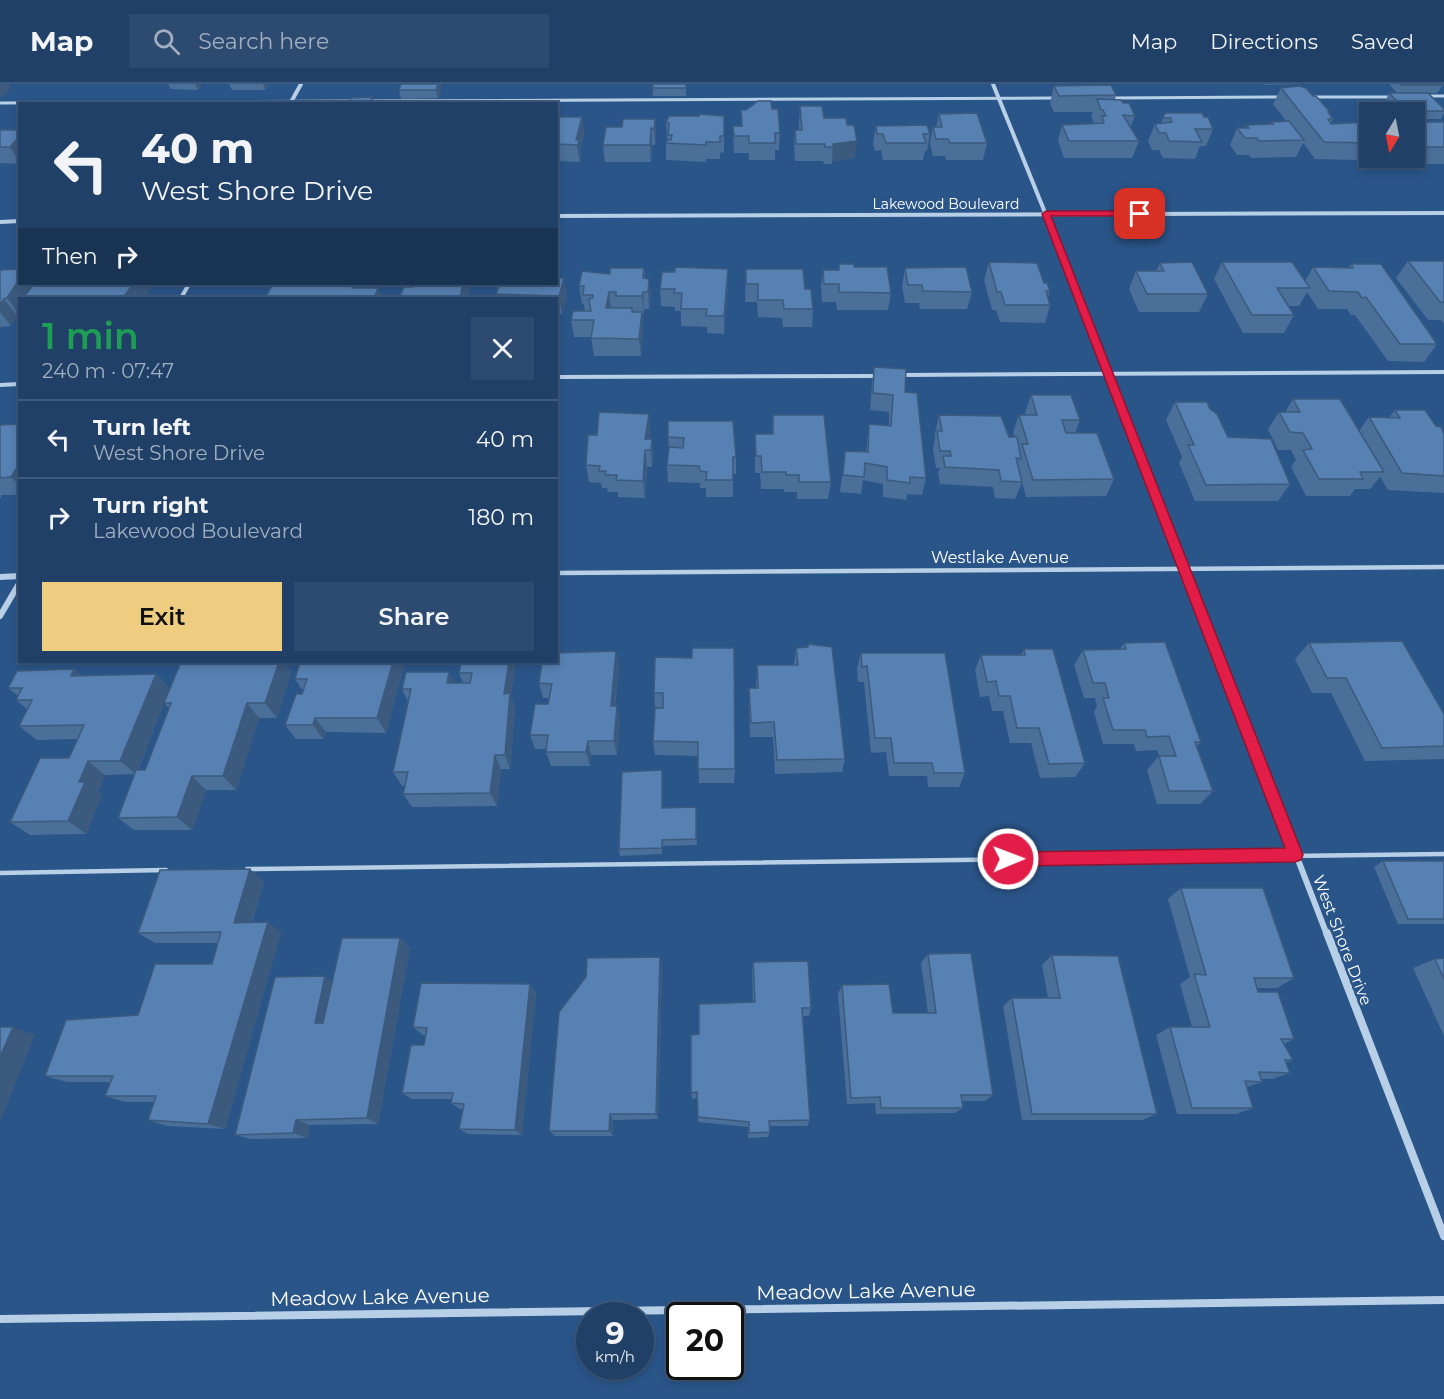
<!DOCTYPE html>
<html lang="en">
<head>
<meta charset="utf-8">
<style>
	:root { --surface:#204067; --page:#2d4b70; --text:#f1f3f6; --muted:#a2afc0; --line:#3d597b; --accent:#efcd80 }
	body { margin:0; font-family:Montserrat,sans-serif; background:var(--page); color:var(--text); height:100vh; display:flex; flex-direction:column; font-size:22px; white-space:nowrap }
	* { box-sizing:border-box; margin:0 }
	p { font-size:20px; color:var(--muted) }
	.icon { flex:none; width:33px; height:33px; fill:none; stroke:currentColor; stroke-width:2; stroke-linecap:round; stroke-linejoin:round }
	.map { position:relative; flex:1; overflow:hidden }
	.details { position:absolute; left:18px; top:213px; width:540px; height:366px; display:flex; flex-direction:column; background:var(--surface); border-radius:0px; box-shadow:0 3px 9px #0003,0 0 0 2px var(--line) }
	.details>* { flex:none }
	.guide { position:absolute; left:18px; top:18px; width:540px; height:183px; border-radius:0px; box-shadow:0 3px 9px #0003,0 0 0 2px var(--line); background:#204067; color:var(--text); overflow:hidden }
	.needle { width:39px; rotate:190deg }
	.fabs { position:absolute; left:1359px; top:18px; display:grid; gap:12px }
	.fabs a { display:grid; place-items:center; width:66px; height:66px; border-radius:0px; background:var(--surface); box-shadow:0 3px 9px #0003,0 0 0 2px var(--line); font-size:30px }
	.speed { position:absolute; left:576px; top:1218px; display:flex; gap:12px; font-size:30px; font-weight:700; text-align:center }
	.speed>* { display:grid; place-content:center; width:78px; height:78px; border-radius:50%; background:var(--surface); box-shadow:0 3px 9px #0003,0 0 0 2px var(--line); line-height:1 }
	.speed small { font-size:15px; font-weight:400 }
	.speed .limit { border:3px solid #111; border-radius:9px; background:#fff; color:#111 }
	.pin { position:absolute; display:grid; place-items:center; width:51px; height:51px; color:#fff; margin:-26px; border-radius:12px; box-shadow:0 3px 9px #0006 }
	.me { position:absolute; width:66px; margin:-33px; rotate:89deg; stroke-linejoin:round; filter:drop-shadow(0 0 4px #0008) }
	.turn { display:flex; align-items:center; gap:21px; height:126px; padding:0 24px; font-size:27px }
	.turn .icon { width:78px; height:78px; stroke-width:2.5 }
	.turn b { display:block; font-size:42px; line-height:51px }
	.then { display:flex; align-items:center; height:57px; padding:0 24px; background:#0003; gap:12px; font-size:22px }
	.round { display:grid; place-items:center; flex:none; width:63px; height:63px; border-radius:0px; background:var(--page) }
	.headline { display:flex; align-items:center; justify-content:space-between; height:102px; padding:0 24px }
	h1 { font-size:36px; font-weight:600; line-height:45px; color:#1e9e55 }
	.primary-button { display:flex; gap:12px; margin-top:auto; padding:12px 24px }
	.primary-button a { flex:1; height:69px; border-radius:0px; background:var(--accent); color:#111; font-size:24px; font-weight:600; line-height:69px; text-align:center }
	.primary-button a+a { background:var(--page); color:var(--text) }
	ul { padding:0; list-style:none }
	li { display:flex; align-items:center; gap:18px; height:78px; padding:0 24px; border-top:2px solid var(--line) }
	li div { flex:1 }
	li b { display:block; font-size:22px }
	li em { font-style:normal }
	header { display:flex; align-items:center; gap:36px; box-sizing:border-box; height:84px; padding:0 30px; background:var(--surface); border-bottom:2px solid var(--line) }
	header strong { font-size:28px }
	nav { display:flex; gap:33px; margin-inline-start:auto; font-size:21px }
	.search { width:420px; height:54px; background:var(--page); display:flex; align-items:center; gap:15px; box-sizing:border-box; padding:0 21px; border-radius:0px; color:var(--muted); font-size:22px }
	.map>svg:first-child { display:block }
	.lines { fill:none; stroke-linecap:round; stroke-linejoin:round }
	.service-far2 { stroke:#b8cfe8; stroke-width:3 }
	.service-far1 { stroke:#b8cfe8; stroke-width:4 }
	.service { stroke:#b8cfe8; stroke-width:4.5 }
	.minor-far3 { stroke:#b8cfe8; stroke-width:4 }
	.minor-far2 { stroke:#b8cfe8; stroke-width:4.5 }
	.minor-far1 { stroke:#b8cfe8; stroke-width:6 }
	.minor { stroke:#b8cfe8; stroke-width:8 }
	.wall { fill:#4a6f99; fill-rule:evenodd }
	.shaded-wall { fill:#3c5a7d }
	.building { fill:#5681b2; stroke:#3c5a7d; stroke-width:1.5 }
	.route { fill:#e11d48; stroke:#92132f; stroke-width:1.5 }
	.labels { text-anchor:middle; stroke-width:5; stroke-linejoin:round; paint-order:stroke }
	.far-street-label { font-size:14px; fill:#fff; stroke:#2a5589 }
	.street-label { font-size:16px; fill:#fff; stroke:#2a5589 }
	.near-street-label { font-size:20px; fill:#fff; stroke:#2a5589 }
</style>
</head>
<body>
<header>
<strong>Map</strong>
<div class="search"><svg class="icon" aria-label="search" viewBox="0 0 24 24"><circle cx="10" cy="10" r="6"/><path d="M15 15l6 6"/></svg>Search here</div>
<nav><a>Map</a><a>Directions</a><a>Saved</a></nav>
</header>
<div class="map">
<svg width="1444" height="1315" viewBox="0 0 1444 1315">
	<rect width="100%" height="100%" fill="#2a5589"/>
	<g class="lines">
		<path class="service-far2" d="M1426,12H1444
			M1312,13H1393
			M1111,14L1282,13
			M370,17L1054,14
			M0,19L355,17"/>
		<path class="service-far1" d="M901,291L1444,288
			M556,293L877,292
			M0,301L20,300"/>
		<path class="service" d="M247,785L1444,770
			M0,789L166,786"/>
		<path class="minor-far3" d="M993,0L1080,215
			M290,20L301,0
			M556,132L1444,129
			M0,138L20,137
			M181,214L189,200"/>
		<path class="minor-far2" d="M1079,213L1188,492
			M556,489L1444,483"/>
		<path class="minor-far1" d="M1188,490L1327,851
			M0,493L20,492
			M0,532L20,498"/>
		<path class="minor" d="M1327,849L1444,1152
			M0,1235L1444,1216"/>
	</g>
	<path class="wall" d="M168,0H202L198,6L171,5Z
		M229,0H269L265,6H232Z
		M401,0H440L441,5L438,14L401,15L399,6Z
		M653,0H686V12H653Z
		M1264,0H1301L1265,1Z
		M1389,0H1442L1443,1L1437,9H1428L1444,25V29L1441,35H1414V28H1395L1385,18L1389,9H1397Z
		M1054,2L1116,11L1115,16L1123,19L1135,32L1130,44L1139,57L1132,74H1064L1058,57L1062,41L1094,39L1091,32L1093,28H1054L1050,19Z
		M1281,4L1313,12L1330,28L1329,30L1333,35L1331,39L1370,38V71H1360L1357,76L1315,75L1303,59L1296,73L1251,74L1249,71H1237L1230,61L1237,44H1245L1246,41L1270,40L1271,38L1286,37L1273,20Z
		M800,22L824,34L847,41L855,74L832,77V80H824L823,77H795L794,63L795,46H799V38Z
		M772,25L780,49L779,66H775V76H749V69H734L733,42H741V26Z
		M1165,29L1204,33L1213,45L1206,62H1200L1195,75L1163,74L1159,66H1152L1148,57L1155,40L1161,39Z
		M939,30L987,59L983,76H946L945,72H933L930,59L933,43H936Z
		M699,32H724V68L720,69V75H706V78L666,76V59L668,56H667L666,39Z
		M556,33H582L584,50L580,66L581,73L580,78L557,77Z
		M655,35L656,51L655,61H652L651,78H605L603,61L622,43Z
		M1414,38H1444V80H1400L1394,74H1414Z
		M876,42L930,50L927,67H925L923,76H883L881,66L875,67L873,59Z
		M0,46H20V80L0,79Z
		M1408,177H1444V240L1441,236H1428L1396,194Z
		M989,178L1044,199L1050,207L1048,213L1050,221L1045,239L1000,238L996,226H992L984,196Z
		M1222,178L1305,197L1313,183L1348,184L1351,180L1437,260L1424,278L1388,277L1355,231H1351L1347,225H1318L1307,208L1299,222H1288L1294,231L1284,249H1243L1214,195Z
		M1160,179L1208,210L1199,228H1139L1129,205L1136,187H1156Z
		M839,180L854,183L891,209L888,226H837L836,218H822L821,203L823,186H838Z
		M644,184L645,195H649L651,212L649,225H644V230H642L643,246L641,272H594L591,253H574L571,236L585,227L584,220H582L579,202L610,190Z
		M905,184L972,208L967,225H920L919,219H905L902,202Z
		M746,185L805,205L813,225L812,243H783L782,234L758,233L757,218H745Z
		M0,186L20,200H153V201L20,214V232H17L11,242L0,243Z
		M495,200H556L567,211L562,230H556V214H497L496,210L498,205H497Z
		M728,202L724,250L707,249V243L681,242V227H675V223L661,222L660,205Z
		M874,283L905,308L926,394L922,411L907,410L906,416L883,413V400L863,396L861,410L840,408L845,367L866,368L869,340L889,342V328L870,326L872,300Z
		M1031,311L1080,336L1075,349L1114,395L1106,412L1026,413L1021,394L1022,398L1015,415L995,414L993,403L940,400L938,389L940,384H936L933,365L935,354V349L939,331L1009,353H1015L1013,348L1019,331H1026L1025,329Z
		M1293,315L1359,347L1369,333L1389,334L1395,326L1436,342L1444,350V409L1388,406L1380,393L1370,405H1355L1350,412H1306L1291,383L1296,376L1291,366H1278L1268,345L1279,328H1285Z
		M1175,318L1210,325L1228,353L1290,400L1278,417H1195L1179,379L1182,373L1166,336Z
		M649,330L650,348L649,355H652L653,373L652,383H647L645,414L618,413V408H608L607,404H602L601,399L589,398L586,381L597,351Z
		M773,331L831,398L828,415H797V408H784V405H761L760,389H755V350H772Z
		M668,337L736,373V390H733V413H706V404H700V399L668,398L667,381L669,367L668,353Z
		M20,340V411H2L0,415V341Z
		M1124,559L1201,658L1197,662L1213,707L1200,720H1157L1147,686L1159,672L1157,666L1136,667L1134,660H1103L1094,628L1097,622L1095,614H1084L1074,581L1083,566L1120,565Z
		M1309,559L1444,630V675L1365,677L1331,609H1312L1295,575Z
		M796,564L845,675L842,688L775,690L773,653H750L749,618V604H756L757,581H794Z
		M1024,565L1085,679L1075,693L1040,694L1031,659H1010L1003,627H992L989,612L980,613L975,586L981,571H1021Z
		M861,569L965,689L959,703H928L927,692H889L886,668L871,669L864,598H858L857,584Z
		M655,573L735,685L734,699H699L698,672L655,671L653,657L663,624L655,623L654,609Z
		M279,578H283L291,589L277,634H259L236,706H206L192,746H134L118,734L135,690L105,691L98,708L102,711L86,750L30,751L10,738L69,674L77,655L37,656L19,642L27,625L16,616L18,612L8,604L74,585L81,592L156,590L170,605ZM164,619L169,624L145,686H138Z
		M300,578H402L404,581L386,649L326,648L323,655H296L285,641L303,607L295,595Z
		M461,578L511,613L515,624L510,685H501L497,722L412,723L403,710L405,702H402L393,688L408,617L402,605L449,588L454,599H463L459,589Z
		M619,582L615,622L620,637L617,671H591L590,682H551L546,668V665H535L530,651L548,620L549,614H543L539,599Z
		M662,686L663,724L696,723L697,761L662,762V770L620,772L619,765Z
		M1383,777H1444V840H1398L1374,783Z
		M264,797L252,838L281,848L225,1045L167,1042L148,1036L154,1018H125L105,1012L110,998H67L45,992L212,880L218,859H155L138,849Z
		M1181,804L1294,894L1277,904H1256L1258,908L1294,955L1284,960L1293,976L1286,979L1290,989L1272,995H1261L1262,998L1247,1003L1253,1024L1236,1030H1177L1156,951L1170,943H1192L1180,900L1190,893L1168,815Z
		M400,854L410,864L378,1040L310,1041L307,1054L251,1055L235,1051L332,898Z
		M928,870L993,1011L985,1017H962L963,1024L955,1029L876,1030L875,1019L847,1020L838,910L842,901L893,929H928L921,879Z
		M1052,871L1157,1030L1142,1036H1022L1003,922L1012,914H1048L1042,881Z
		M660,873L662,883L658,1035L613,1036V1052H555L549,1047Z
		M1444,874V952L1413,884L1435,875Z
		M753,878L811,924L809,932H803L810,1036L807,1042H769L770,1048L768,1053L748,1054V1043L698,1038L697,1014L692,1015L691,1009L699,950L753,918L752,887Z
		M530,900L536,909L522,1051L468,1050L459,1045L463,1025H460L451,1019L452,1015H412L402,1009L424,961L425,951H423L413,943Z"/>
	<path class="shaded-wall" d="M1,0H9L11,4L0,15V1Z
		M195,0H202L198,6Z
		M263,0H269L265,6Z
		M438,0H440L441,5L438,14L436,6Z
		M372,13L374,20H370Z
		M582,33L584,50L580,66L581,73L580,78L576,56Z
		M655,35L656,51L655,61L654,45Z
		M651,44L652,61L651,78L650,61Z
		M20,52V79L10,63Z
		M857,57L855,74L832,77L833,60Z
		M728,185V202L724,250V232Z
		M20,194V200H35L30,214H20V231L7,214Z
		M564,194L567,211L562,230L559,212Z
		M649,195L651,212L649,225L648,208Z
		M133,200H153V201L145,214H123Z
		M353,200H362L363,201L360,214L352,204Z
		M463,200H471L468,214H460Z
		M378,204L382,214H374Z
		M609,208L611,225L606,224Z
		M643,208L644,225V230L642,212Z
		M4,215L17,232L11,242L0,228V221Z
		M642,228L643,246L641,272L639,255Z
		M649,330L650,348L647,366L645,355Z
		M556,353L559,364L556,376Z
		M652,355L653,373L652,383L651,366Z
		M645,366L647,383L645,414L643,397Z
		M20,379V402L11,393Z
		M616,567L619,582L613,637L611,622Z
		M279,578H283L291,589L277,634L265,619Z
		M393,578H402L404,581L386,649L377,634Z
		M509,578H516L511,613L515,624L510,685L505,671L504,610Z
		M74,585L90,600L71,592Z
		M449,588L456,603L447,599Z
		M156,590L170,605L136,690L120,677Z
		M247,619L259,634L236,706L223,692Z
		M617,622L620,637L617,671L614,657Z
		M315,634L326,648L323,655L313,641Z
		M588,657L591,671L590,682L586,668Z
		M495,671L501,685L497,722L490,709Z
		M88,677L105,691L98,708L102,711L86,750L68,737L79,698Z
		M662,686L663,693V730L662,724Z
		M192,692L206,706L192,746L177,733Z
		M250,785L264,797L248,849L234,839Z
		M268,838L281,848L225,1045L208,1040Z
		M400,854L410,864L378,1040L367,1034Z
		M660,873L662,883L658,1035L656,1030Z
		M325,892L337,901L327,947L315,939Z
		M530,900L536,909L522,1051L515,1046Z
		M13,943L35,951L0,1038V973Z
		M610,1030L613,1036V1052L609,1047Z
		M296,1036L310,1041L307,1054L293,1049Z"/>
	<path class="building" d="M401,0H438L436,6H399Z
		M653,0H686V4H652Z
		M1401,0H1442L1443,1H1402Z
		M1111,1L1116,11L1059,12L1054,2Z
		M1299,2L1306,4L1313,12H1316L1330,28H1328L1333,35H1328L1331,40L1370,38V54H1363L1367,59L1324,58L1281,4Z
		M1389,9H1428L1444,25V27H1407Z
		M372,13L370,20H348L351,14Z
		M1097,15L1121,16L1123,19H1129L1135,32L1123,31L1139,57H1069L1062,41L1104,39L1102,32H1106L1103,26H1101Z
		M758,17H771L772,25H778L780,49H775V59H749V52H734L733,42H742L741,26H746Z
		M800,22H822L824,34H846L847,41H854L857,57L833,60V63H825V60H796L795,46H802Z
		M977,29L987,59H950L948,55H936L933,43H942L939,30Z
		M1165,29H1202L1204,33H1208L1213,45H1195L1202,58L1169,57L1166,49H1159L1155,40L1172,38L1171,34H1163Z
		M699,30L724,32V52H720V58H706V61L666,59L667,56H671L672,51H668L669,39H666L669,32H699Z
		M556,33H582L576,56H579L578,61L556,60L557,52H556Z
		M623,35H655L654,45L651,44L650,61H603L606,43H622Z
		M1289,37L1304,56L1259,57L1257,54H1245L1237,44H1249L1246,41L1273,40L1271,38Z
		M1414,38H1444V63H1414Z
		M927,41L930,50H923L926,59H886L883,50H877L876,42Z
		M0,46H20V52L10,63H0Z
		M1408,177H1444V218H1440Z
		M989,178L1037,179L1044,199H1047L1050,207H1046L1050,221H1005L1001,208H997Z
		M1192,178L1208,210H1147L1136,187H1164L1160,179Z
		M1222,178H1292L1310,204H1277L1294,231H1252Z
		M839,180H854V183H887L891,209L839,208V200H824L823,186H839Z
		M1351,180H1381L1437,260H1400L1366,213L1362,214L1358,208L1329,207L1313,183L1353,184Z
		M675,183L728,185L724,232H706L707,225H681L682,209H674L675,205H660L662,188H675Z
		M966,183L972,208L923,207L922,201H908L905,184Z
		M610,184H644L643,194L649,195L648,208H643L642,212H616V208H609L606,224H632V228H642L639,255L591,254L594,236H571L573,227H591L589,215L593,214V211H583L584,202H579L582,187L610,190Z
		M20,185V194L7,214L4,215L0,221V186Z
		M746,185H803L805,205H811L813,225H784L783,216H758V200H746Z
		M556,194H564L559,212L496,210L500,200H556Z
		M34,200H133L123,214H23Z
		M273,200H298L297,201L315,202L316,200H353L352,204H378L374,214H265Z
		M414,200H463L460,214H399L404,203H413Z
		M874,283L906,285L905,308L917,309L926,394L910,393V399L887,396V383L865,379L864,393L843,391L845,367L868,368L869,340L891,342L893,311L873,309Z
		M1031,311H1071L1080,336H1062L1066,349H1097L1114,395L1033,396L1022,360H1028L1019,331H1037Z
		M1293,315H1340L1384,388H1360L1363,395H1319L1303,366L1312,365L1303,349L1290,348L1279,328H1300Z
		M1175,318H1207L1210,325L1217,330L1228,353L1271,355L1290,400L1206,401L1188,361H1194Z
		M1395,326H1425L1436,342L1441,343L1444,350V392L1402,389L1369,333L1400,334Z
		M599,328L649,330L645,355H652L651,366H645L643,397L616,396L617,391H605L606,387H599L600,382L586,381L588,351H597Z
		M773,331H824L831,398H799V391H786V388H762L761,372H756L755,350H773Z
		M939,331L1001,332L1009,353H1017L1021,375L1016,374L1022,398L1001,397L999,386L945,383L943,372H951L950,367H940L937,347H942Z
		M668,337H733L736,373H733V396H706L707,388L700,387L699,382L667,381L669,363L683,364L684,354L668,353Z
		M20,340V379L11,393L0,394V341Z
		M1402,557L1444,630V662L1382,664L1346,594H1327L1309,559Z
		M1165,558L1201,658H1195L1213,707H1169L1159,672H1176L1169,652L1147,653L1145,646H1113L1103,614H1109L1105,599H1093L1083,566L1126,565L1124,559Z
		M808,560L832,563L845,675L777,676L774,638L751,639L749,604H758L757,581H798L796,564L808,563Z
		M692,564H734L735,685H698V658L653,657L655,624H663V609H654L655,573L692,574Z
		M1024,565H1053L1085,679L1049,680L1039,644H1017L1010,612H999L996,597L987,598L981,571H1025Z
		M616,567L611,622H617L614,657H588L586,668H546L548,651H530L535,620H548L552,600L539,599L542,578H556V569Z
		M861,569H945L965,689H934L932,679H894L891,654H875L867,582L862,583Z
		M181,578H279L265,619H247L223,692H192L177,733L118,734L136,686H145L171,619H164Z
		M300,578H393L377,634H315L313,641H285L296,610H302L307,595H295Z
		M461,578H509L504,610L510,609L505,671H495L490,709L403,710L408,688H393L411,605H402L406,588H449L447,599H470L472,589H459Z
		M74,585L71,592L156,590L120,677H88L79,698H85L68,737L10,738L40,674H69L84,641L19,642L32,616H16L22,604H8L17,587Z
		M662,686V724L696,723V755L662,756V764L619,765L622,688Z
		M1383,777H1444V835H1408Z
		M250,785L234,839L268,838L208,1040L148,1036L156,1012H105L113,992H45L66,936L138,931L155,880H212L221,848L138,849L160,786Z
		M1181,804H1263L1294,894H1254L1258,908H1278L1294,955H1281L1293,976H1285L1290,989L1259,988L1262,998L1245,997L1253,1024H1192L1170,943H1210L1194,890L1206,891Z
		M342,854H400L367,1034L296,1036L293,1049L235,1051L275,893L325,892L315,939H323Z
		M971,869L993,1011H961L963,1024H881L880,1013L851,1014L842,901L889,900L893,929H936L928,870Z
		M1052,871L1118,872L1157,1030H1032L1012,914H1060Z
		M660,873L656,1030H610L609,1047H549L559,928L586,893L587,874Z
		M1444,874V895L1435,875Z
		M808,877L811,924H802L810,1036L769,1037L770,1048L749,1049V1038L698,1033L697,1008L691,1009V951L699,950V920L755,918L753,878Z
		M421,899L530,900L515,1046L459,1045L464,1020L451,1019L453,1009H402L411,961H424L427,944L413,943Z
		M0,943H13L0,973Z"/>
	<path class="route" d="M1046,127H1140L1144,130L1140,132H1051L1303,771L1301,776L1295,778L1008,782L1002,780L1000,775L1002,770L1008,768L1285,764L1042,130Z"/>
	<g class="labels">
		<g class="far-street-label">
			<text x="946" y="125">Lakewood Boulevard</text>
		</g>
		<g class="street-label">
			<text x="1000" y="479">Westlake Avenue</text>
			<text transform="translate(1343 856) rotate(69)" y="6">West Shore Drive</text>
		</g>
		<g class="near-street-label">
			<text transform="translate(866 1207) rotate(-1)" y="7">Meadow Lake Avenue</text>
			<text transform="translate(380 1213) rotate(-1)" y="7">Meadow Lake Avenue</text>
		</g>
	</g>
</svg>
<div class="fabs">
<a><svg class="needle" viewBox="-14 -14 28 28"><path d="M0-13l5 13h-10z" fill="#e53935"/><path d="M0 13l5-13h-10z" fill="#a2afc0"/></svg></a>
</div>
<div class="speed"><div>9<small>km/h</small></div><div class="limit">20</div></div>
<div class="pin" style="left:1140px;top:130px;background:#d93025"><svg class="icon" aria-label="arrive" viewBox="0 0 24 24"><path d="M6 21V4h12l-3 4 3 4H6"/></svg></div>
<svg class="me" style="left:1008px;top:775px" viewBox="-20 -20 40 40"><circle r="17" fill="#e11d48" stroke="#fff" stroke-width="3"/><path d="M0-11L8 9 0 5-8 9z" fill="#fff"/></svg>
<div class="guide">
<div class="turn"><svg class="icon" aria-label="left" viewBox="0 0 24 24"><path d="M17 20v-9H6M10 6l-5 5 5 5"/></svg><div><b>40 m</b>West Shore Drive</div></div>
<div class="then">Then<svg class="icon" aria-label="right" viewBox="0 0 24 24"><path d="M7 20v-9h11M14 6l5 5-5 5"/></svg></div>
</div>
<section class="details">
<div class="headline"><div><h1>1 min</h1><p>240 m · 07:47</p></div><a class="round"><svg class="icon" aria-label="close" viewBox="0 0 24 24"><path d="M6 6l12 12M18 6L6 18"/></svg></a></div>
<ul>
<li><svg class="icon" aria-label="left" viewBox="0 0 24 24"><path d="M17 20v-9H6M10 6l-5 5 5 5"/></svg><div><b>Turn left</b><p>West Shore Drive</p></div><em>40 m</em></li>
<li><svg class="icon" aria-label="right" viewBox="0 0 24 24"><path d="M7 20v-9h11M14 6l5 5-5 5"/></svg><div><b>Turn right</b><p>Lakewood Boulevard</p></div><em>180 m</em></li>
</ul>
<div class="primary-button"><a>Exit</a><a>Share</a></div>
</section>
</div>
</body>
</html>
